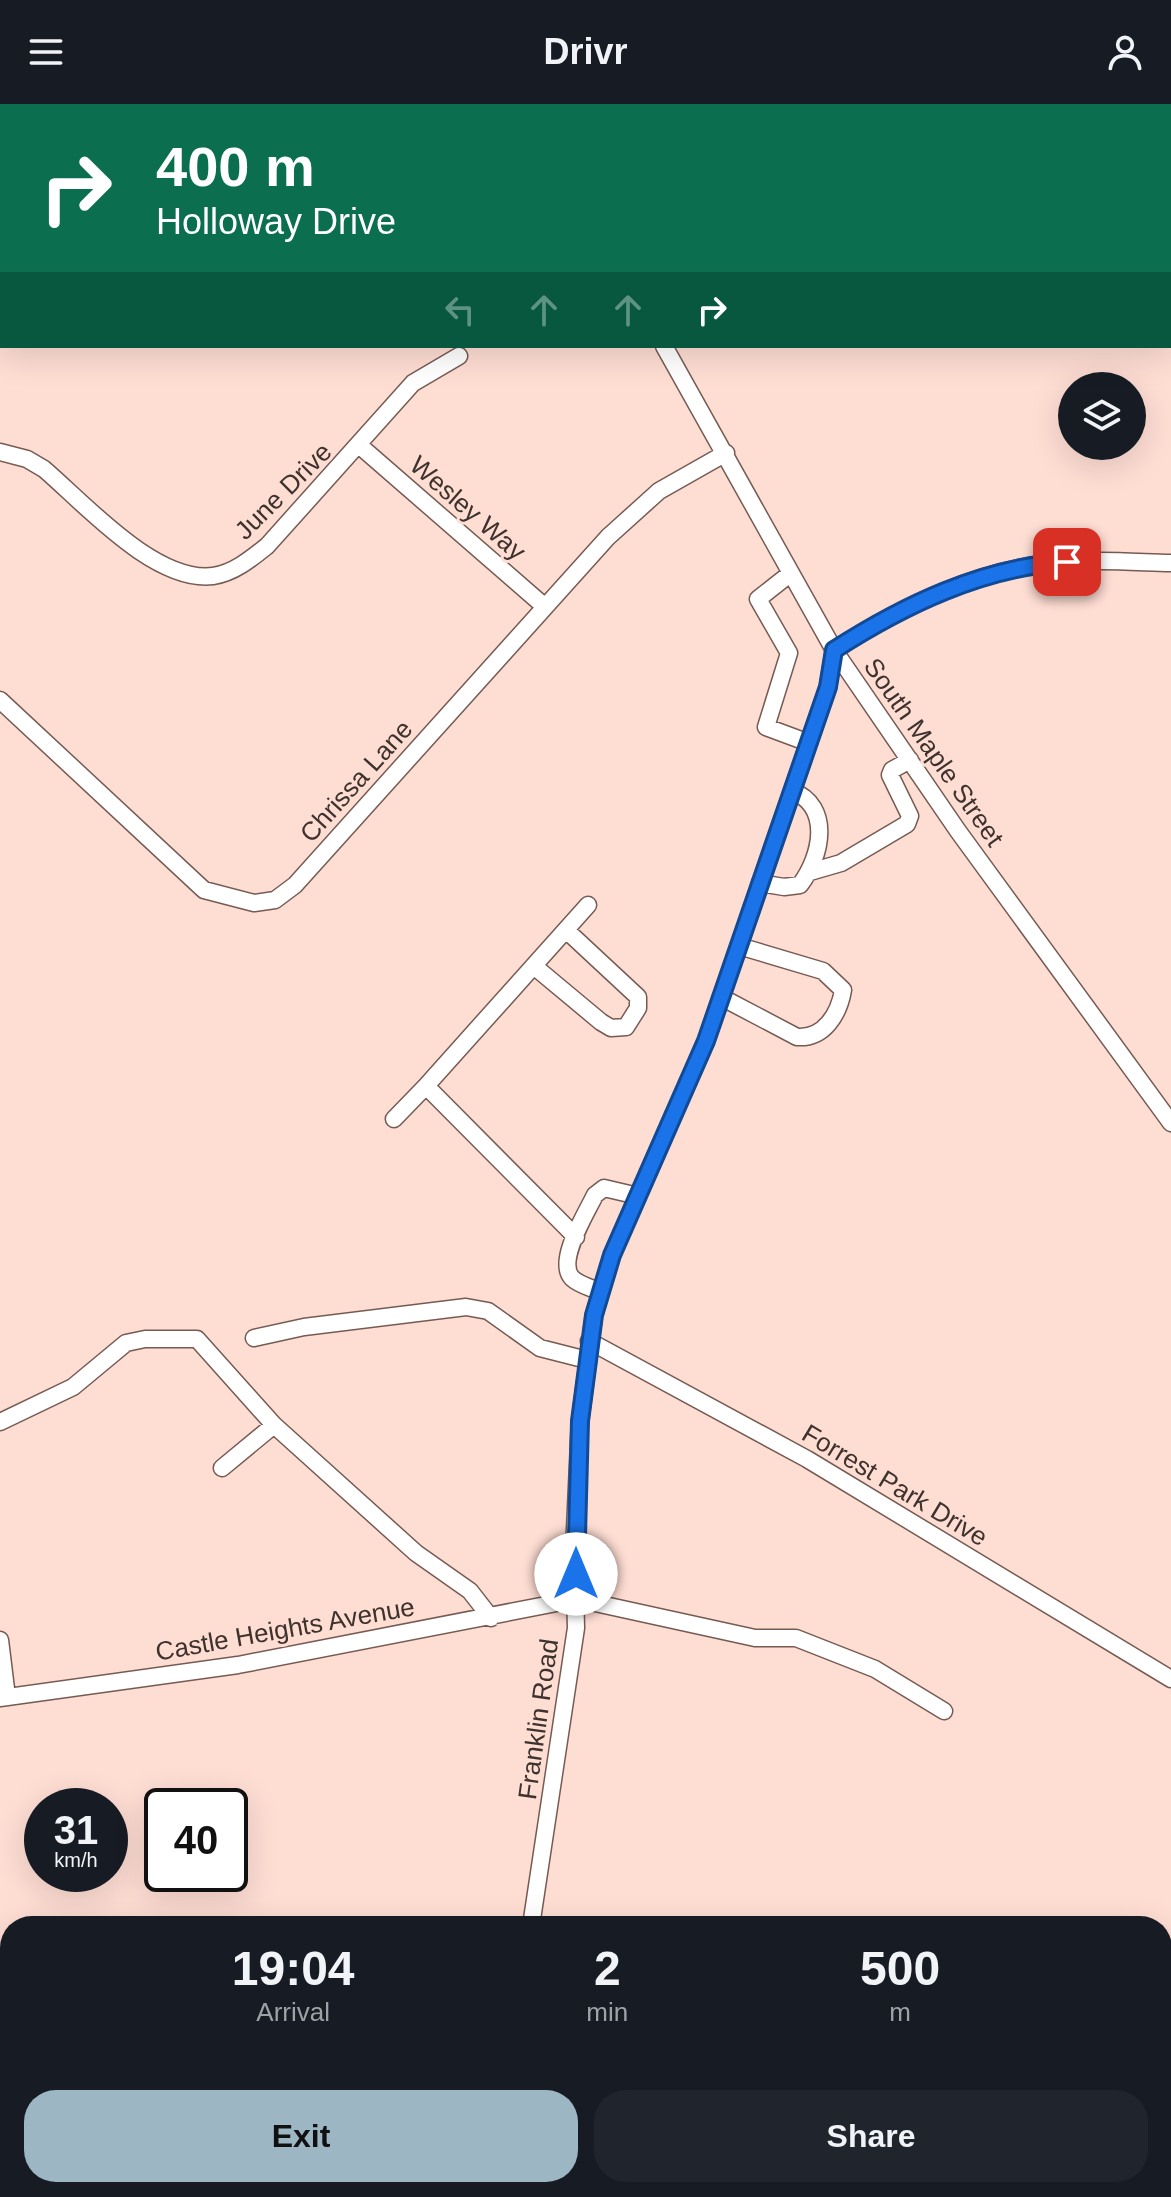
<!DOCTYPE html>
<html lang="en">
<head>
<meta charset="utf-8">
<style>
	:root { --surface:#171b24; --page:#20242c; --text:#f1f3f6; --muted:#9ea1a6; --accent:#9cb6c4 }
	body { margin:0; font-family:Arial,sans-serif; background:var(--page); color:var(--text); height:100vh; display:flex; flex-direction:column; font-size:30px; white-space:nowrap }
	* { box-sizing:border-box; margin:0 }
	p { font-size:26px; color:var(--muted) }
	.icon { flex:none; width:44px; height:44px; fill:none; stroke:currentColor; stroke-width:2; stroke-linecap:round; stroke-linejoin:round }
	.map { position:relative; flex:1; overflow:hidden }
	.drawer { position:absolute; left:0px; top:1812px; width:1172px; height:282px; display:flex; flex-direction:column; background:var(--surface); border-radius:32px 32px 0 0; box-shadow:0 8px 32px #0002 }
	.drawer>* { flex:none }
	.banner { position:absolute; left:0px; top:0px; width:1172px; height:244px; box-shadow:0 8px 32px #0002; background:#0b6e4f; color:#fff; overflow:hidden }
	.fabs { position:absolute; left:1058px; top:268px; display:grid; gap:16px }
	.fabs a { display:grid; place-items:center; width:88px; height:88px; border-radius:50%; background:var(--surface); box-shadow:0 8px 32px #0002; font-size:40px }
	.speed { position:absolute; left:24px; top:1684px; display:flex; gap:16px; font-size:40px; font-weight:700; text-align:center }
	.speed>* { display:grid; place-content:center; width:104px; height:104px; border-radius:50%; background:var(--surface); box-shadow:0 8px 32px #0002; line-height:1 }
	.speed small { font-size:20px; font-weight:400 }
	.speed .limit { border:4px solid #111; border-radius:12px; background:#fff; color:#111 }
	.pin { position:absolute; display:grid; place-items:center; width:68px; height:68px; color:#fff; margin:-34px; border-radius:16px; box-shadow:0 4px 12px #0006 }
	.me { position:absolute; width:88px; margin:-44px; rotate:0deg; stroke-linejoin:round; filter:drop-shadow(0 0 6px #0008) }
	.turn { display:flex; align-items:center; gap:28px; height:168px; padding:0 24px; font-size:36px }
	.turn .icon { width:104px; height:104px; stroke-width:2.5 }
	.turn b { display:block; font-size:56px; line-height:68px }
	.lanes { display:flex; align-items:center; height:76px; padding:0 24px; background:#0003; justify-content:center; gap:40px; direction:ltr }
	.lanes .off { opacity:.35 }
	.eta { display:flex; justify-content:space-evenly; align-items:center; height:136px; text-align:center }
	.eta b { font-size:48px; font-weight:800; line-height:56px }
	.button { display:flex; gap:16px; margin-top:auto; padding:16px 24px }
	.button a { flex:1; height:92px; border-radius:32px; background:var(--accent); color:#111; font-size:32px; font-weight:800; line-height:92px; text-align:center }
	.button a+a { background:var(--page); color:var(--text) }
	header { display:flex; justify-content:space-between; align-items:center; height:104px; padding:0 24px; background:var(--surface); font-size:36px; font-weight:800 }
	.map>svg:first-child { display:block }
	.green { fill:#c4c19b }
	.lines { fill:none; stroke-linecap:round; stroke-linejoin:round }
	.minor-casing { stroke:#765b53; stroke-width:19 }
	.minor { stroke:#fff; stroke-width:16 }
	.route-casing { stroke:#114b97; stroke-width:20 }
	.route { stroke:#1a73e8; stroke-width:14 }
	.labels { text-anchor:middle; stroke-width:6; stroke-linejoin:round; paint-order:stroke }
	.street-label { font-size:26px; fill:#3e322e; stroke:#feddd3 }
</style>
</head>
<body>
<header><svg class="icon" aria-label="menu" viewBox="0 0 24 24"><path d="M4 6h16M4 12h16M4 18h16"/></svg>Drivr<svg class="icon" aria-label="person" viewBox="0 0 24 24"><circle cx="12" cy="8" r="4"/><path d="M4 21q1-7 8-7t8 7"/></svg></header>
<div class="map">
<svg width="1171" height="2093" viewBox="0 0 1171 2093">
	<rect width="100%" height="100%" fill="#feddd3"/>
	<path class="green" d="M0,0H202L2,2L0,129Z"/>
	<g class="lines">
		<g class="minor-casing">
			<path id="minor" d="M527,0L528,2
				M286,2L290,0
				M541,2L545,0
				M0,148L2,147
				M664,242L834,546L958,727L1171,1019
				M360,342L544,502
				M0,348L27,355L44,365C85,400 155,479 213,472C234,469 252,454 267,442L413,279L459,252
				M791,469L758,495L789,549L766,623L809,639
				M0,596L204,786L254,799L275,796L295,781L608,433L659,387L726,349
				M810,768L841,759L907,720L910,712L890,671L892,666L910,656
				M760,779L784,783L800,781C822,752 832,702 792,687
				M535,863L601,918L611,924L626,923L638,904V893L566,826
				M721,893L797,933C824,935 839,910 843,886L823,867L739,842
				M394,1015L426,982
				M576,1133L426,982L588,801
				M601,1188C592,1184 579,1181 572,1174C556,1157 586,1110 595,1091L604,1084L638,1092
				M254,1234L304,1223L466,1203L488,1207L540,1244L587,1256
				M589,1237L807,1355L1171,1575
				M0,1318L73,1283L126,1239L145,1235H197L274,1321L222,1364
				M274,1321L416,1449L470,1487L491,1514
				M0,1536L7,1593
				M0,1594L238,1561L577,1495L755,1534H796L875,1565L944,1607
				M531,1822L576,1524L574,1446L580,1317L594,1211L612,1151L706,937L828,583L834,546C900,504 975,466 1054,459C1093,455 1132,458 1171,459
				M122,2090L128,2093
				M491,2093L493,2084
				M1148,2093L1157,2084"/>
		</g>
		<use href="#minor" class="minor"/>
	</g>
	<g class="lines">
		<g class="route-casing">
			<path id="route" d="M576,1470L580,1317L594,1211L612,1151L706,937L828,583L834,546C904,501 983,463 1067,458"/>
		</g>
		<use href="#route" class="route"/>
	</g>
	<g class="labels">
		<g class="street-label">
			<text transform="translate(283 387) rotate(-45)" y="9">June Drive</text>
			<text transform="translate(468 404) rotate(41)" y="9">Wesley Way</text>
			<text transform="translate(934 648) rotate(55)" y="9">South Maple Street</text>
			<text transform="translate(356 677) rotate(-48)" y="9">Chrissa Lane</text>
			<text transform="translate(895 1381) rotate(31)" y="9">Forrest Park Drive</text>
			<text transform="translate(285 1525) rotate(-10)" y="9">Castle Heights Avenue</text>
			<text transform="translate(538 1615) rotate(-82)" y="9">Franklin Road</text>
		</g>
	</g>
</svg>
<div class="fabs">
<a><svg class="icon" aria-label="layers" viewBox="0 0 24 24"><path d="M12 4l9 5-9 5-9-5zM3 14l9 5 9-5"/></svg></a>
</div>
<div class="speed"><div>31<small>km/h</small></div><div class="limit">40</div></div>
<div class="pin" style="left:1067px;top:458px;background:#d93025"><svg class="icon" aria-label="arrive" viewBox="0 0 24 24"><path d="M6 21V4h12l-3 4 3 4H6"/></svg></div>
<svg class="me" style="left:576px;top:1470px" viewBox="-20 -20 40 40"><circle r="19" fill="#fff"/><path d="M0-13L10 11 0 6-10 11z" fill="#1a73e8"/></svg>
<div class="banner">
<div class="turn"><svg class="icon" aria-label="right" viewBox="0 0 24 24"><path d="M7 20v-9h11M14 6l5 5-5 5"/></svg><div><b>400 m</b>Holloway Drive</div></div>
<div class="lanes"><svg class="icon off" aria-label="left" viewBox="0 0 24 24"><path d="M17 20v-9H6M10 6l-5 5 5 5"/></svg><svg class="icon off" aria-label="ahead" viewBox="0 0 24 24"><path d="M12 20V5M6 11l6-6 6 6"/></svg><svg class="icon off" aria-label="ahead" viewBox="0 0 24 24"><path d="M12 20V5M6 11l6-6 6 6"/></svg><svg class="icon" aria-label="right" viewBox="0 0 24 24"><path d="M7 20v-9h11M14 6l5 5-5 5"/></svg></div>
</div>
<section class="drawer">
<div class="eta">
<div><b>19:04</b><p>Arrival</p></div>
<div><b>2</b><p>min</p></div>
<div><b>500</b><p>m</p></div>
</div>
<div class="button"><a>Exit</a><a>Share</a></div>
</section>
</div>
</body>
</html>
